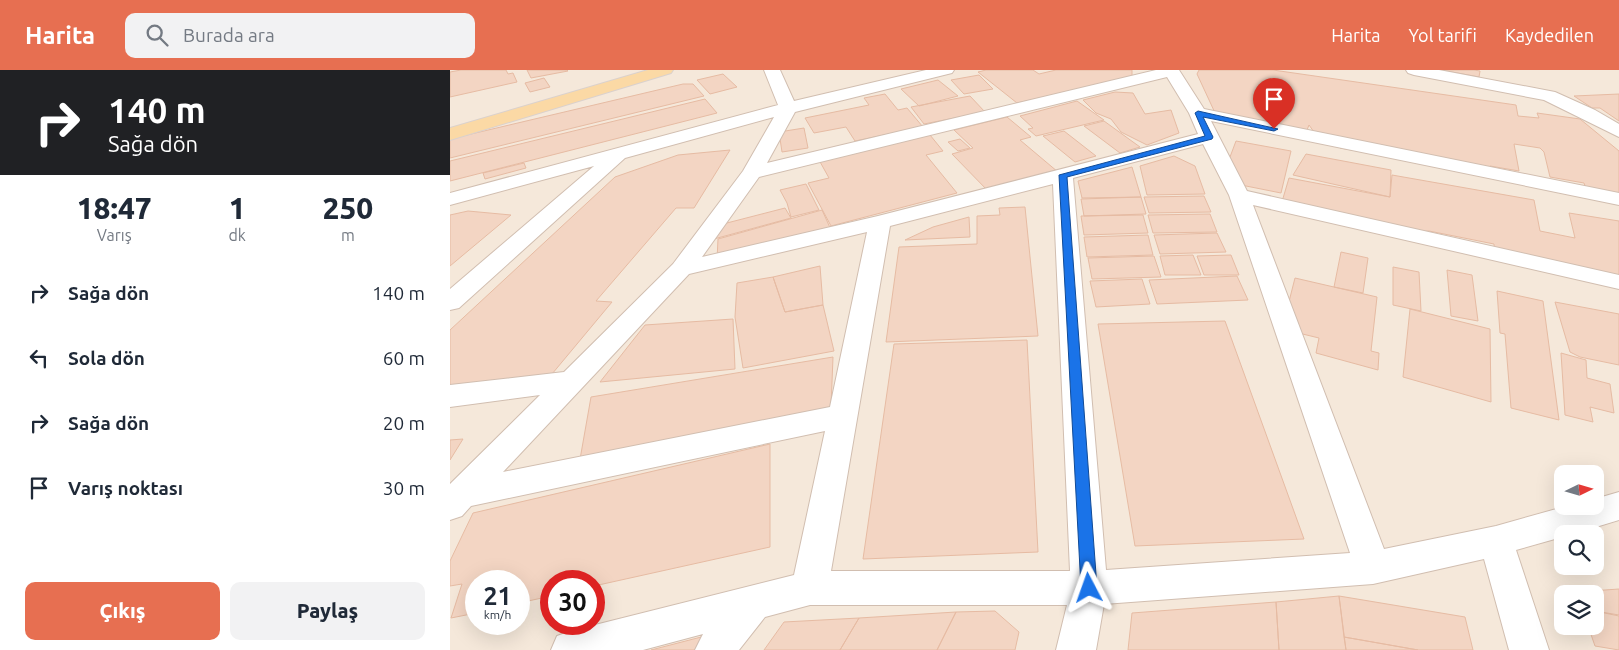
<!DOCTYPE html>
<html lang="tr">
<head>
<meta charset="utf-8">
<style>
	:root { --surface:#fff; --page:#f2f2f3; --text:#1f2937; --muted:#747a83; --accent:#e76f51 }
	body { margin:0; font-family:Ubuntu,sans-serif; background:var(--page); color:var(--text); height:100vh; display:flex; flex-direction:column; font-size:19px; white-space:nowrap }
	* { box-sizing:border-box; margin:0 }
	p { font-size:16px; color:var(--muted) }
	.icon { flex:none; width:28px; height:28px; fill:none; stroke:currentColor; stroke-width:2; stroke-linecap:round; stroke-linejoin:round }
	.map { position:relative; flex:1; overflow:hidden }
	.drawer { display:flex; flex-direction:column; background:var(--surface); width:450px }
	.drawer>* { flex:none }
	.hud { background:#202124; color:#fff; overflow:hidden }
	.needle { width:32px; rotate:85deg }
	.tools { position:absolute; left:1104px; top:395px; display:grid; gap:10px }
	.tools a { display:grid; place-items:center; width:50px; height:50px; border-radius:10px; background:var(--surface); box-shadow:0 5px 20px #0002; font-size:25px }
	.speed { position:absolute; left:15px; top:500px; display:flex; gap:10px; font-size:25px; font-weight:700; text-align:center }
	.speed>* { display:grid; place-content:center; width:65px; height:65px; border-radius:50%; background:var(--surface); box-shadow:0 5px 20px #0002; line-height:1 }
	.speed small { font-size:12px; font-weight:400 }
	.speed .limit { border:8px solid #d22; background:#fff; color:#111 }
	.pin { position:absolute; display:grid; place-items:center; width:42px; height:42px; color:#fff; margin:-51px -21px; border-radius:50% 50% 50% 0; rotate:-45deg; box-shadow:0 0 5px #0007 }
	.pin .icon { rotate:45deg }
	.me { position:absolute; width:55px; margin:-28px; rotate:356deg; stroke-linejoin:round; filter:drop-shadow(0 0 4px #0008) }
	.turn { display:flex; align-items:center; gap:18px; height:105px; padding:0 25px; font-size:22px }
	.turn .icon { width:65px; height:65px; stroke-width:2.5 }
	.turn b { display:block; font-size:35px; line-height:42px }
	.eta { display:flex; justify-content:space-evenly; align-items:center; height:85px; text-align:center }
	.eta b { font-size:30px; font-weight:800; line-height:35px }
	.action { display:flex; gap:10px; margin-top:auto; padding:10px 25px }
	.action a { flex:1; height:58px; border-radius:10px; background:var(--accent); color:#fff; font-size:20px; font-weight:800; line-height:58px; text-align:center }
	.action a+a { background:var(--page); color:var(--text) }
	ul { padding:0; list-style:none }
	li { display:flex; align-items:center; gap:15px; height:65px; padding:0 25px }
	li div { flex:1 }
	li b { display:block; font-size:19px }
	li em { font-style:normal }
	header { display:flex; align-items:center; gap:30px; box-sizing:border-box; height:70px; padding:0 25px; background:var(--accent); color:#fff }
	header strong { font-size:24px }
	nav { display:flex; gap:28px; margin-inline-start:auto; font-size:18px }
	.search { width:350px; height:45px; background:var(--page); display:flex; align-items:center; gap:12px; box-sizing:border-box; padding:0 18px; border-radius:10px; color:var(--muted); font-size:19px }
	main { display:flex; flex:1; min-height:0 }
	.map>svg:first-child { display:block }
	.residential { fill:#f5e8da; fill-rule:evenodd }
	.building { fill:#f3d5c3; stroke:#e6bba3 }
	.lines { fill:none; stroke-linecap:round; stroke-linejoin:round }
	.minor-casing { stroke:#d1beb0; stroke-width:2 }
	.major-casing { stroke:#dad1cd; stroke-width:2 }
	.minor { fill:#fff; fill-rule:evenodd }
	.major { fill:#fbd9a5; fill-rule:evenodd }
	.route { fill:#1a73e8; stroke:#114b97 }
</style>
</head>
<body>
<header>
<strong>Harita</strong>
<div class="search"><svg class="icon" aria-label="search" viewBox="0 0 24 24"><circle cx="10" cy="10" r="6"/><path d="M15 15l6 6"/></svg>Burada ara</div>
<nav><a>Harita</a><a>Yol tarifi</a><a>Kaydedilen</a></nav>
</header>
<main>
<section class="drawer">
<div class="hud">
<div class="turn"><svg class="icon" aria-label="right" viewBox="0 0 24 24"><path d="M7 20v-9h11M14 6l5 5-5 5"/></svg><div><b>140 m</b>Sağa dön</div></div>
</div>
<div class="eta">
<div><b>18:47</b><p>Varış</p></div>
<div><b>1</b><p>dk</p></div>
<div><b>250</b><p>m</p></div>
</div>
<ul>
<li><svg class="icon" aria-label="right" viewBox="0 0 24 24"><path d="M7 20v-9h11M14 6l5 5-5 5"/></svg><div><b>Sağa dön</b></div><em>140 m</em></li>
<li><svg class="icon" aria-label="left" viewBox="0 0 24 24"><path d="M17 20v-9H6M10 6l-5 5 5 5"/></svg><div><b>Sola dön</b></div><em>60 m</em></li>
<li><svg class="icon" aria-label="right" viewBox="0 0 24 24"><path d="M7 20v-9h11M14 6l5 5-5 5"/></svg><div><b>Sağa dön</b></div><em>20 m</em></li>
<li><svg class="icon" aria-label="arrive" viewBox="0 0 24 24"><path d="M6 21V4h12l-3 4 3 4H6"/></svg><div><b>Varış noktası</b></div><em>30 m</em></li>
</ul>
<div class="action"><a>Çıkış</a><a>Paylaş</a></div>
</section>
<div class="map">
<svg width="1169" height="580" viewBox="0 0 1169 580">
	<rect width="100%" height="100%" fill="#fdf6ec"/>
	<path class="residential" d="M0,0H1169V580H0ZM1112,404H1145V436H1112ZM1112,464H1145V496H1112ZM26,511H69V554H26ZM101,511H144V554H101ZM1112,524H1145V556H1112Z"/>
	<path class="building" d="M11,0H56L58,4L63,3L67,12L0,27V2Z
		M77,0H117L118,1L81,8Z
		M536,0H583L589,4L606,0H682V7L567,33L528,2Z
		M749,0H823L1066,35L1068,46L1089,48L1087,43L1130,49L1169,81V132L1139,127L1134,113L1100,107L1094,82L1090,78L1064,74L1069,101L1040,96L1045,101L1046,105L890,78L880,65L864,62L859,55L857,60L766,45L747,4Z
		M991,0H1024L1030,1L1029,7Z
		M273,4L287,17L260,24L247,10Z
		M529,5L543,19L514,24L501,10Z
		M94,8L100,17L80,22L75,13Z
		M488,10L508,26L469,36L451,19Z
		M233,14H243L254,26L0,88V69Z
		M665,22L683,23L695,44L721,40L729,63L697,75L671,62L661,49L646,43L633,30Z
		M435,24L448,40L457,38L473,57L405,71L396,57L364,63L355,48L419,35L414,28Z
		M1169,24V51L1150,38H1142L1124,26Z
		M520,26L535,42L474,54L461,37Z
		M255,29L267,43L0,111V91Z
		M627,31L654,50L586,66L578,59L583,58L570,46Z
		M557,47L581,67L570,70L608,102L539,122L502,84L523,78L504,60Z
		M654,51L690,77L670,83L634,56Z
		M354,58L358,78L332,82L329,62Z
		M614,61L646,86L625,92L593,66Z
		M480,65L493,81L476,85L507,123L381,156L358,113L379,108L369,90Z
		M510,69L520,78L508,81L498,72Z
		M786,71L841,81L831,123L771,111Z
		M280,80L244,138H226L146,231L162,232L97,310L0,321V260L165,107L228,85Z
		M856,84L941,100L940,127L843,105Z
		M724,86L745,96L755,124L697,125L690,96Z
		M74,93L76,98L35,109L33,103Z
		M682,97L691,127L632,128L628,111Z
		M942,105L1084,130L1090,161L1125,168L1119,143L1169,151V215L1045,190L1044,174L979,161L965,162L831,135L839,108L940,127Z
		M356,114L369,140L341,147L337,133L330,120Z
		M754,126L761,142L699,143L694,127Z
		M691,127L696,144L634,146L631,129Z
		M575,137L588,266L436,272L449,177L527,174V146L550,145L549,138Z
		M335,138L341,148L264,169L273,154Z
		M372,140L382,162L267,190L268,169Z
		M18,141L61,145L0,196V145Z
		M760,144L767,162L703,163L698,145Z
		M693,145L698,163L634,165L631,146Z
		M519,147L520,167L455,170L483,157Z
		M767,163L776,182L710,184L704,165Z
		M698,165L703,185L637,187L634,167Z
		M891,182L918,188L913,223L884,217Z
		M743,185L751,205H715L710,186Z
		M781,185L789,205H754L747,186Z
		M704,186L711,207L642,209L638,188Z
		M370,196L373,235L335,242L323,207Z
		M943,197L969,202L971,241L943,235Z
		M997,200L1022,205L1028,251L1001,246Z
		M787,206L798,230L707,234L699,210Z
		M323,207L335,242L373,235L384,281L293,298L285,247L287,213Z
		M845,208L927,227L921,281L929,283L928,300L866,283L869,268L832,259Z
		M692,209L700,234L646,237L640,211Z
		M1047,221L1093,231L1109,350L1061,338L1055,264L1050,263Z
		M1105,232L1169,244V295L1130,287L1120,282Z
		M960,239L1040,259L1041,332L953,307Z
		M283,249L285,299L150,312L195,255Z
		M775,251L854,469L685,476L648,254Z
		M577,270L588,482L413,489L444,274Z
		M1111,283L1136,290L1137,308L1160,314L1164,343L1140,337L1143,352L1115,345Z
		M383,287L381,337L129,395L141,327Z
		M13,369L0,390V370Z
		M320,374V477L144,516V511H101V526L69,533V511H26V543L1,548L12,514L0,516V491L23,443Z
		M1169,519V545L1145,541V524L1126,522Z
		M889,526L896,580H829L826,532Z
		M889,526L1015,547L1023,580H968L894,567Z
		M826,532L829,580H678L682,543Z
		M545,541L569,562L565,580H487L506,542Z
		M1145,541L1169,546V580L1145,576L1138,556H1145Z
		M506,542L487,580H390L409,548Z
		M409,548L390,580H314L334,552Z
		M255,566L256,580H201Z
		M894,567L968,580H896Z"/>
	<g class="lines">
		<g class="minor-casing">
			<path id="minor" d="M314,0H330L344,31L476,0H504L502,3L345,42L317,93L706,0H729L754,39L1169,123V135L761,51L797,121L1169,205V219L803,135L934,479L1046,456L1117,436H1145V429L1169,422V450L1123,464H1112V467L1066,480L1099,580H1059L1034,489L923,514L654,534L646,580H606L617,535H360L315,547L289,580H245L253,564L193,580H101L107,566L121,561L344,505L375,361L21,436L12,446L0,450V414L90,325L0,337V315L114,302L223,194L293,101L324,47L175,88L9,238L0,240V219L144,96L0,135V123L328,35ZM717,7L739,43L748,64L428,146L252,187L309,107ZM753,74L779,125L900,483L656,500L623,108ZM603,114L620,501H381L440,156ZM417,162L380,337L53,402L239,204Z
				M956,0H989L1105,22L1145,40L1169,54V67L1094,30L964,5L958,3Z"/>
		</g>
		<g class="major-casing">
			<path id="major" d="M198,0H223L221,3L0,70V58Z"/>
		</g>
		<use href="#minor" class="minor"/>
		<use href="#major" class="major"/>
	</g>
	<path class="route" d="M748,41L828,59L824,61L753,47L763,67L762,69L617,107L647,518L644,523L639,526L634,523L631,518L609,105L755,66L745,43Z"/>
</svg>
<div class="tools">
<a><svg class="needle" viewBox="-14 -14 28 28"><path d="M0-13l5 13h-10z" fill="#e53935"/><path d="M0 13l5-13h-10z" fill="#747a83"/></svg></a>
<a><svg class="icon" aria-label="search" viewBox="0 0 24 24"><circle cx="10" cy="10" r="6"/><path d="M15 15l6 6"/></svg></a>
<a><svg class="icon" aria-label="layers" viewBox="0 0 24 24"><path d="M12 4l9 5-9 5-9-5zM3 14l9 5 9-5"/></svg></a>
</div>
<div class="speed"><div>21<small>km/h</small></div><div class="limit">30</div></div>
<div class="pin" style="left:824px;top:59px;background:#d93025"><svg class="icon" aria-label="arrive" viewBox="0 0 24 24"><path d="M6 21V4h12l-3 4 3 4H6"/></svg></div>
<svg class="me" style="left:639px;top:518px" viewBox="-20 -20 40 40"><path d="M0-17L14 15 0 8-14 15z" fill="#1a73e8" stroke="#fff" stroke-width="4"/></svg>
</div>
</main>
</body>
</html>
